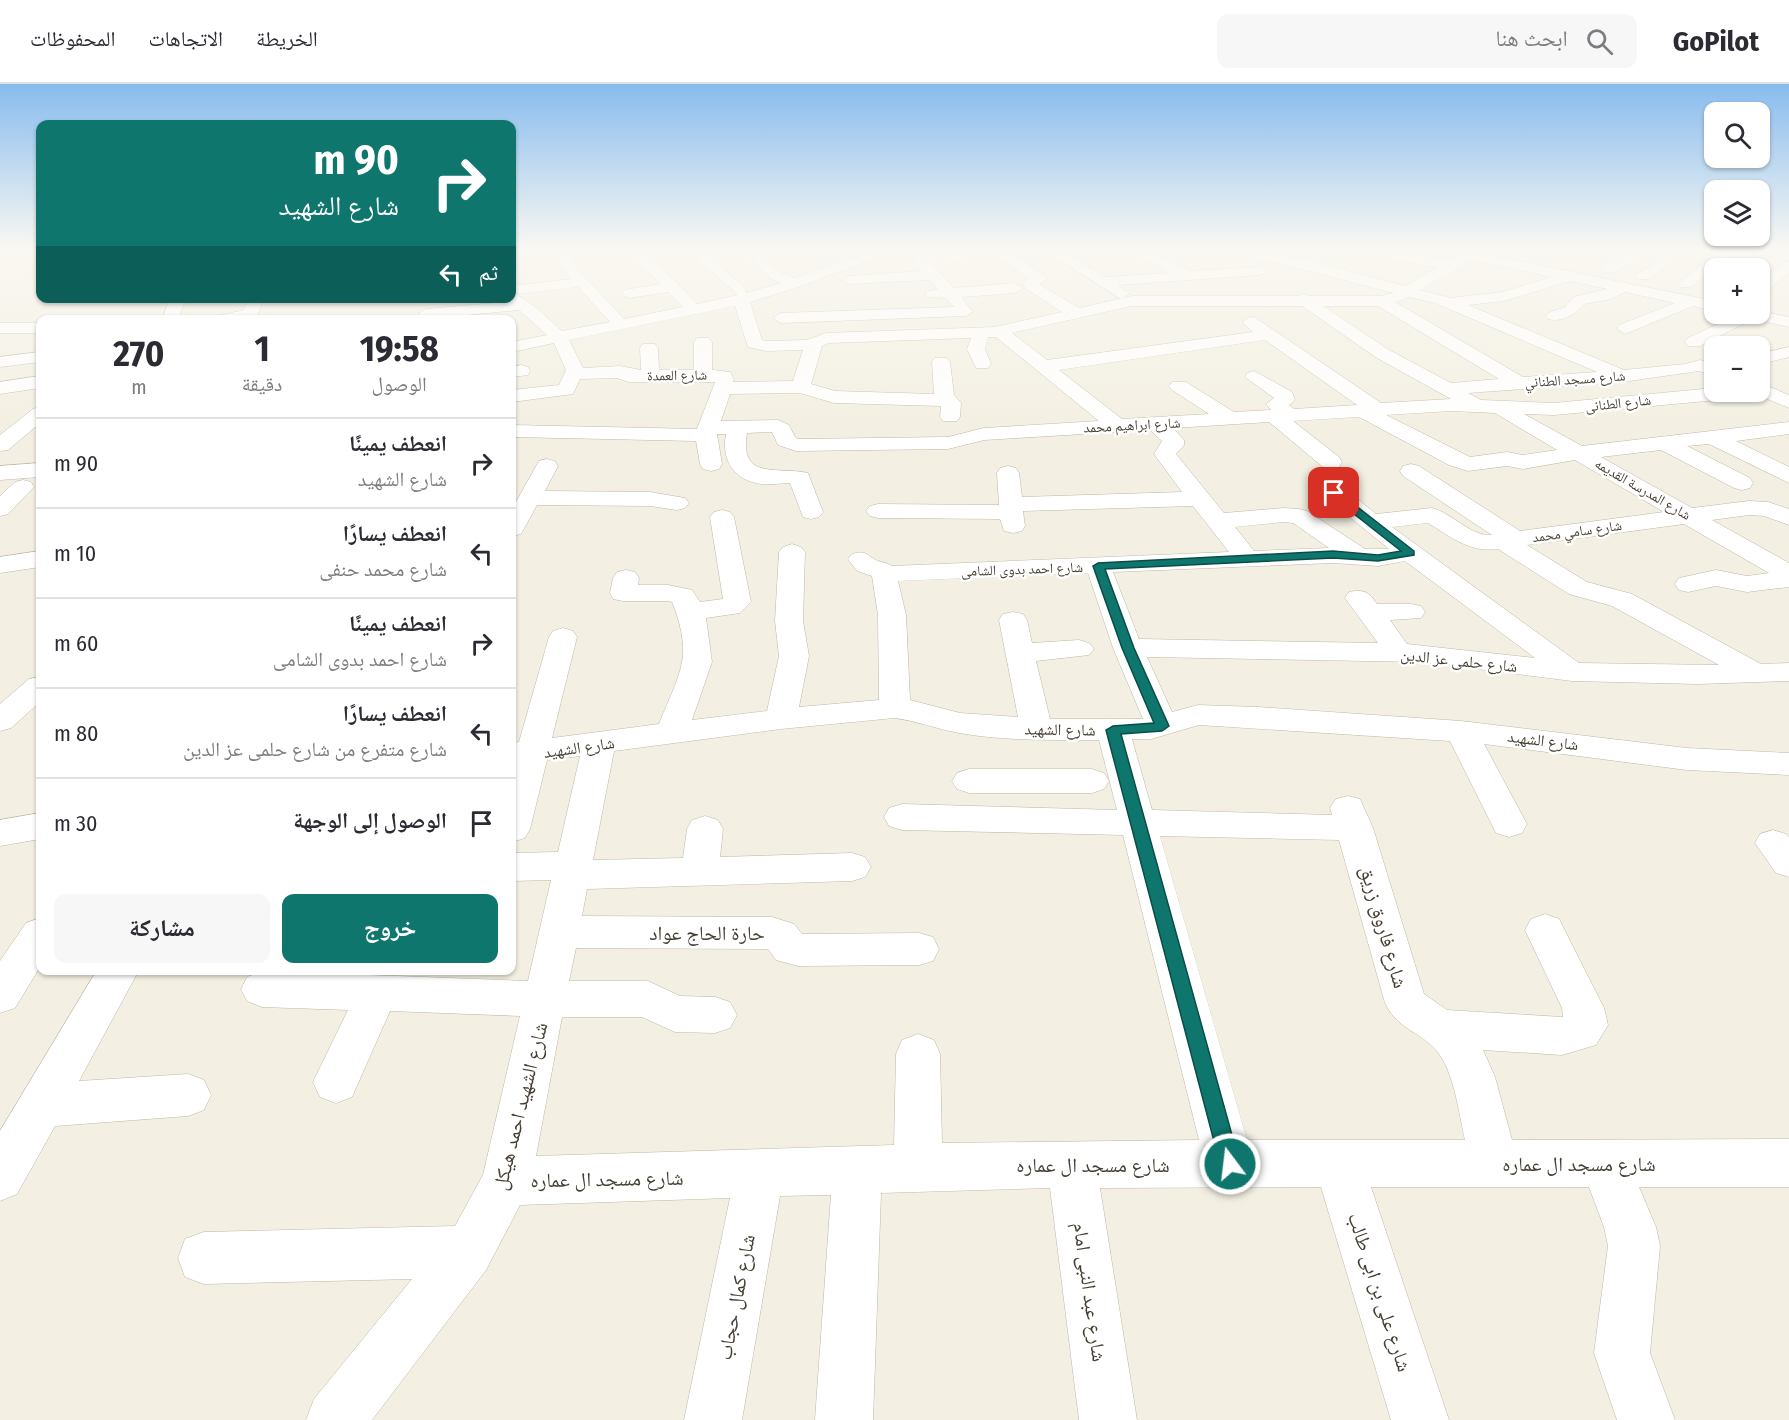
<!DOCTYPE html>
<html lang="ar">
<head>
<meta charset="utf-8">
<style>
	:root { --surface:#fff; --page:#f7f7f7; --text:#2b2b33; --muted:#7c7c81; --line:#e1e1e2; --accent:#0f766e }
	body { margin:0; font-family:"Fira Sans Condensed","Noto Naskh Arabic",sans-serif; background:var(--page); color:var(--text); direction:rtl; height:100vh; display:flex; flex-direction:column; font-size:22px; white-space:nowrap }
	* { box-sizing:border-box; margin:0 }
	p { font-size:20px; color:var(--muted) }
	.icon { flex:none; width:33px; height:33px; fill:none; stroke:currentColor; stroke-width:2; stroke-linecap:round; stroke-linejoin:round }
	.map { position:relative; flex:1; overflow:hidden; direction:ltr }
	.drawer { position:absolute; left:36px; top:231px; width:480px; height:660px; display:flex; flex-direction:column; background:var(--surface); border-radius:12px; box-shadow:0 2px 4px #0004; direction:rtl }
	.drawer>* { flex:none }
	.top-card { position:absolute; left:36px; top:36px; width:480px; height:183px; border-radius:12px; box-shadow:0 2px 4px #0004; direction:rtl; background:#0f766e; color:#fff; overflow:hidden }
	.buttons { position:absolute; left:1704px; top:18px; display:grid; gap:12px }
	.buttons a { display:grid; place-items:center; width:66px; height:66px; border-radius:12px; background:var(--surface); box-shadow:0 2px 4px #0004; font-size:30px }
	.pin { position:absolute; display:grid; place-items:center; width:51px; height:51px; color:#fff; margin:-26px; border-radius:12px; box-shadow:0 3px 9px #0006 }
	.me { position:absolute; width:66px; margin:-33px; rotate:345deg; stroke-linejoin:round; filter:drop-shadow(0 0 4px #0008) }
	.turn { display:flex; align-items:center; gap:21px; height:126px; padding:0 18px; font-size:27px }
	.turn .icon { width:78px; height:78px; stroke-width:2.5 }
	.turn b { display:block; font-size:42px; line-height:51px }
	.then { display:flex; align-items:center; height:57px; padding:0 18px; background:#0003; gap:12px; font-size:22px }
	.eta { display:flex; justify-content:space-evenly; align-items:center; height:102px; text-align:center }
	.eta b { font-size:36px; font-weight:700; line-height:42px }
	.action { display:flex; gap:12px; margin-top:auto; padding:12px 18px }
	.action a { flex:1; height:69px; border-radius:12px; background:var(--accent); color:#fff; font-size:24px; font-weight:700; line-height:69px; text-align:center }
	.action a+a { background:var(--page); color:var(--text) }
	ul { padding:0; list-style:none }
	li { display:flex; align-items:center; gap:18px; height:90px; padding:0 18px; border-top:2px solid var(--line) }
	li div { flex:1 }
	li b { display:block; font-size:22px }
	li em { font-style:normal }
	header { display:flex; align-items:center; gap:36px; box-sizing:border-box; height:84px; padding:0 30px; background:var(--surface); border-bottom:2px solid var(--line) }
	header strong { font-size:28px }
	nav { display:flex; gap:33px; margin-inline-start:auto; font-size:21px }
	.search { width:420px; height:54px; background:var(--page); display:flex; align-items:center; gap:15px; box-sizing:border-box; padding:0 21px; border-radius:12px; color:var(--muted); font-size:22px }
	.map>svg:first-child { display:block }
	.lines { fill:none; stroke-linecap:round; stroke-linejoin:round }
	.minor-casing { stroke:#bfb8a4; stroke-width:1 }
	.minor { fill:#fff; fill-rule:evenodd }
	.route { fill:#0f766e; stroke:#0a4d48; stroke-width:1.5 }
	.labels { text-anchor:middle; stroke-width:5; stroke-linejoin:round; paint-order:stroke }
	.far-street-label { font-size:14px; fill:#453f32; stroke:#fff }
	.street-label { font-size:16px; fill:#453f32; stroke:#fff }
	.near-street-label { font-size:20px; fill:#453f32; stroke:#fff }
</style>
</head>
<body>
<header>
<strong>GoPilot</strong>
<div class="search"><svg class="icon" aria-label="search" viewBox="0 0 24 24"><circle cx="10" cy="10" r="6"/><path d="M15 15l6 6"/></svg>ابحث هنا</div>
<nav><a>الخريطة</a><a>الاتجاهات</a><a>المحفوظات</a></nav>
</header>
<div class="map">
<svg width="1789" height="1336" viewBox="0 0 1789 1336">
	<rect width="100%" height="100%" fill="#f3efe2"/>
	<g class="lines">
		<g class="minor-casing">
			<path id="minor" d="M512,164H527L528,166L526,169L512,171Z
				M557,164H571L574,181L624,235L683,223L668,208L629,214L624,212L621,209L624,206L660,200L638,178L629,164H643L697,220L738,211L686,164H701L745,204L746,209L781,199L768,193L742,164H757L778,187L794,194L881,164H902L799,203L750,218L762,256L766,257L807,256L826,249L995,243L1062,228L1025,204L1022,198L1028,194L986,164H1003L1045,192L1047,195L1039,200L1079,224L1132,212H1297L1303,210L1309,212H1381L1394,209L1278,179L1221,168L1214,164C1279,164 1343,187 1405,202L1437,184L1375,171L1371,169L1370,164H1386L1448,177L1456,173L1444,170L1442,167L1444,164H1456L1714,217V227L1693,222L1625,250L1617,245L1619,241L1675,219L1625,208L1611,215L1584,220C1576,230 1562,239 1548,235L1546,232L1548,229L1565,223L1573,213L1608,205L1570,197L1504,217L1468,221L1624,286L1685,280L1700,276L1714,280V292L1699,287L1622,298L1468,309L1481,316L1554,319L1714,304V308H1749L1746,312L1739,314L1554,331L1524,330L1582,362L1789,338V350L1736,357L1789,383V399L1709,360L1687,362L1750,394L1753,399L1750,404L1742,406L1734,404L1661,366L1601,373L1692,424L1749,417L1768,418L1789,425V441L1764,432L1749,431L1712,436L1789,479V503L1747,508L1716,502L1688,508L1679,506L1675,500L1679,494L1716,486L1747,492L1769,489L1684,440L1527,461L1587,498L1632,510L1761,580L1789,579V597L1698,600L1572,597L1422,578L1147,573L1172,628L1198,621L1258,623L1461,637L1687,664L1789,669V691L1687,686L1484,660L1527,740L1522,749L1509,753L1496,749L1450,657L1199,641L1151,655H1132L1152,726L1332,731L1330,724L1336,715L1348,712L1360,715L1373,744L1424,910L1447,926L1563,933L1562,924L1525,846L1531,835L1545,830L1559,835L1604,924L1608,941L1596,961L1562,971L1483,966L1495,993L1512,1056L1789,1055V1103H1639L1656,1143L1660,1162L1650,1269L1675,1336H1617L1594,1269L1608,1162L1604,1143L1589,1103H1371L1449,1336H1391L1321,1103L1100,1104L1137,1336H1079L1050,1104L881,1109L873,1336H815L831,1111L780,1112L742,1336H684L730,1114L520,1121L486,1186L372,1336H306L314,1315L412,1195L204,1200L185,1193L178,1174L185,1155L204,1148L455,1142L483,1091L520,932L390,927L352,1013L336,1019L320,1013L313,998L348,926L262,923L247,917L241,905L247,893L262,887L528,897L551,796L512,797V769L558,768L580,672L547,676L530,745L525,754L512,758V659L519,658L549,553L553,547L563,544L573,547L577,553L552,654L659,640C666,621 678,599 682,578C686,560 679,534 672,518L668,517H623L613,515L610,509L613,494L617,488L626,486L635,488L639,494L638,501H668L692,506L700,518L723,515L710,433L714,428L722,426L730,428L734,433L751,518L740,529L706,534L712,578L692,636L767,627L779,572L775,537L779,468L783,463L792,460L801,463L805,468L803,537L809,572L799,623L879,616L878,531L872,492L857,487L848,475L852,470C868,466 865,471 876,476C882,479 886,478 892,482L1229,468L1193,422L1023,427L1025,442L1022,447L1013,449L1004,447L1000,435L878,434L870,432L866,427L870,422L878,420L999,421L997,389L1000,384L1008,382L1016,384L1019,389L1022,413L1182,408L1154,370L1162,357L1150,346L984,356L948,365L796,367L778,361L772,348L747,349C739,397 777,382 808,389L823,428L819,433L811,435L803,433L790,399C781,399 771,401 762,400C734,397 721,376 726,350H717L722,380L719,385L711,387L703,385L700,380L696,357L512,353V341L697,345L715,298H629L617,294L580,295L573,310L512,318V306L559,301L566,286L554,259L512,268V258L547,251L519,226L426,235L418,230L426,225L507,218L505,214H512V202L571,195L560,182ZM1471,176L1551,193L1502,208L1451,214L1420,206ZM578,203L610,238L562,247L538,225L516,210ZM1409,213L1435,219L1597,288L1523,293L1395,218ZM735,222L748,263L766,267L803,266L793,297L733,298L734,295L730,288L712,286V258L709,254H697L694,258V286H659L658,264L655,260H643L640,264L641,286L620,282L583,284L569,256ZM1132,222H1302L1377,274L1451,315L1381,319L1256,234L1250,233L1242,238L1253,248L1047,276L1012,249ZM1323,222H1378L1499,295L1451,299L1389,266ZM988,253H996L1099,337L984,344L948,353L798,355L795,353L789,341L778,336L721,337L730,310L800,309L834,319L941,322L940,333L943,337H957L960,333L961,319L954,311L950,278L947,274H935L932,278L934,310L835,307L811,300L822,262L829,259L971,254L967,265L976,284H988L991,280L985,265ZM1265,256L1357,321L1294,325L1289,321L1295,316L1292,308L1254,287L1247,289L1245,293L1274,314L1266,320L1271,326L1234,328L1186,298H1172L1169,302L1172,306L1209,330L1122,335L1059,286ZM1452,327L1495,329L1557,366L1523,371L1507,368L1470,373L1386,331ZM1359,333L1449,381L1468,387L1507,382L1523,385L1575,376L1664,428L1520,447L1419,382L1411,380L1403,382L1400,387L1403,392L1492,451C1471,453 1452,429 1432,424L1376,430C1361,419 1345,399 1326,404L1322,409L1326,414L1389,465H1365L1307,427L1299,425L1284,424L1224,429L1176,370L1184,361V356L1173,344L1269,338L1323,383L1331,385L1339,383L1342,378L1339,373L1293,337ZM1284,438L1293,439L1329,464L1254,467L1235,443ZM1428,439C1451,453 1470,469 1498,465L1569,510L1612,522L1719,581L1579,579L1392,443ZM1405,477L1535,574L1407,560L1390,536L1421,534L1425,528L1421,522L1411,520H1377C1369,508 1364,505 1349,508L1345,514L1378,559L1139,555L1113,488L1333,479L1378,482ZM1088,489L1113,564L1143,635H1050L1036,577L1089,571L1094,565L1089,559L1079,556L1032,559L1027,536L1023,530L1013,528L1003,530L999,536L1018,633L960,629L910,616L906,531L898,497ZM895,634C917,637 937,645 959,649C1004,657 1053,656 1099,656L1117,726L902,720L889,724L884,733L889,742L902,746L1123,751L1199,1056L942,1059L940,970L934,956L918,950L902,956L896,970L894,1061L536,1072L562,933H642L675,948L715,949L730,944L737,931L730,918L715,913L680,912L648,897H569L576,864L768,865L776,876L798,882L919,881L933,877L939,865L933,853L919,849L802,850L794,840L772,833L582,832L587,805L852,797L865,793L871,783L865,773L852,769L720,773L723,745L718,736L705,732L692,736L687,745L683,774L593,776L614,667L781,645ZM1160,752L1339,756L1385,919C1398,946 1418,946 1436,966C1454,986 1459,1030 1465,1056H1247Z
				M902,164H917L954,204L1015,199L1023,204L1015,209L962,213L968,223L974,227L966,232L781,239L773,234L781,229L954,223L946,214L928,213L925,210L928,207L938,205L930,196L849,200L842,196L849,192L922,187Z
				M938,164H954L966,176L959,180L954,179Z
				M1041,164H1058L1105,193L1170,189L1128,168L1080,172L1075,171L1073,168L1075,165L1143,164L1190,187L1260,183L1267,187L1260,191L1118,201L1129,210L1121,215Z
				M1629,164H1643C1637,177 1617,192 1603,188L1601,185L1603,182L1626,169Z
				M1723,164H1770L1789,168V176L1745,168L1738,165L1691,203H1681L1678,200L1681,197Z
				M1662,176L1667,177L1669,180L1667,183L1648,195H1638L1636,192L1638,189Z
				M1789,177V189L1765,209L1760,210V199L1784,178Z
				M170,214H186L178,236H162Z
				M248,214H264L257,232L244,236H211L213,233L244,226Z
				M1760,227L1789,233V243L1753,235L1700,262H1688L1685,258L1688,254L1739,230H1760Z
				M0,239H40V249H0Z
				M1789,263V273L1760,280V270Z
				M40,268V278L0,283V273Z
				M521,281L528,283L530,287L528,291L512,293V283Z
				M40,292V304L0,310V298Z
				M1760,299L1789,311V324L1753,309L1752,308H1760Z
				M40,323V339L8,366L0,367V351L33,325Z
				M547,375L555,377L558,382L545,407L650,408L685,414L689,419L685,424L677,426L650,422L537,421L521,450L512,452V425L539,377Z
				M40,379V393L0,396V382Z
				M23,396L31,398L34,403L8,430L0,432V412L15,398Z
				M40,467V483L0,489V473Z
				M40,593V618L11,644L0,647V620L29,595Z
				M969,685H1092L1104,689L1109,697L1104,705L1092,709H969L957,705L952,697L957,689Z
				M40,729V755L0,762V736Z
				M1773,746L1786,750L1789,753V793L1776,789L1755,759L1760,750Z
				M40,834V883L15,924L0,929V877L26,839Z
				M97,886H139L79,997L188,990L204,996L211,1011L204,1026L188,1032L55,1042L17,1110L0,1117V1047Z"/>
		</g>
		<use href="#minor" class="minor"/>
	</g>
	<linearGradient id="sky" x2="0" y2="1"><stop stop-color="#88bcee"/><stop offset="0.47" stop-color="#faf8f2"/><stop offset="1" stop-color="#faf8f2" stop-opacity="0"/></linearGradient>
	<rect width="1789" height="351" fill="url(#sky)"/>
	<path class="route" d="M1330,407H1337L1414,467V471L1378,477L1333,474L1105,485L1134,564L1169,642L1162,647L1121,650L1240,1080L1237,1087L1230,1090L1223,1087L1220,1080L1106,646L1113,642L1154,639L1122,564L1093,482L1098,479L1333,467L1378,471L1401,467L1330,411Z"/>
	<g class="labels">
		<g class="far-street-label">
			<text transform="translate(677 291) rotate(-1)" y="5">شارع العمدة</text>
			<text transform="translate(1575 295) rotate(-4)" y="5">شارع مسجد الطناني</text>
			<text transform="translate(1618 319) rotate(-6)" y="5">شارع الطنانى</text>
			<text transform="translate(1132 341) rotate(-3)" y="5">شارع ابراهيم محمد</text>
			<text transform="translate(1643 405) rotate(30)" y="5">شارع المدرسة القديمه</text>
			<text transform="translate(1577 447) rotate(-8)" y="5">شارع سامي محمد</text>
			<text transform="translate(1022 485) rotate(-2)" y="5">شارع احمد بدوى الشامى</text>
		</g>
		<g class="street-label">
			<text transform="translate(1459 576) rotate(6)" y="6">شارع حلمى عز الدين</text>
			<text transform="translate(1060 645) rotate(1)" y="6">شارع الشهيد</text>
			<text transform="translate(1543 656) rotate(7)" y="6">شارع الشهيد</text>
			<text transform="translate(579 663) rotate(-8)" y="6">شارع الشهيد</text>
		</g>
		<g class="near-street-label">
			<text transform="translate(1384 843) rotate(74)" y="7">شارع فاروق زريق</text>
			<text x="707" y="856">حارة الحاج عواد</text>
			<text transform="translate(520 1022) rotate(-76)" y="7">شارع الشهيد احمد هيكل</text>
			<text x="1579" y="1087">شارع مسجد ال عماره</text>
			<text x="1093" y="1088">شارع مسجد ال عماره</text>
			<text transform="translate(607 1095) rotate(-1)" y="7">شارع مسجد ال عماره</text>
			<text transform="translate(1090 1208) rotate(82)" y="7">شارع عبد النبى امام</text>
			<text transform="translate(1380 1208) rotate(72)" y="7">شارع على بن ابى طالب</text>
			<text transform="translate(736 1213) rotate(-79)" y="7">شارع كمال حجاب</text>
		</g>
	</g>
</svg>
<div class="buttons">
<a><svg class="icon" aria-label="search" viewBox="0 0 24 24"><circle cx="10" cy="10" r="6"/><path d="M15 15l6 6"/></svg></a>
<a><svg class="icon" aria-label="layers" viewBox="0 0 24 24"><path d="M12 4l9 5-9 5-9-5zM3 14l9 5 9-5"/></svg></a>
<a>+</a>
<a>−</a>
</div>
<div class="pin" style="left:1334px;top:409px;background:#d93025"><svg class="icon" aria-label="arrive" viewBox="0 0 24 24"><path d="M6 21V4h12l-3 4 3 4H6"/></svg></div>
<svg class="me" style="left:1230px;top:1080px" viewBox="-20 -20 40 40"><circle r="17" fill="#0f766e" stroke="#fff" stroke-width="3"/><path d="M0-11L8 9 0 5-8 9z" fill="#fff"/></svg>
<div class="top-card">
<div class="turn"><svg class="icon" aria-label="right" viewBox="0 0 24 24"><path d="M7 20v-9h11M14 6l5 5-5 5"/></svg><div><b>90 m</b>شارع الشهيد</div></div>
<div class="then">ثم<svg class="icon" aria-label="left" viewBox="0 0 24 24"><path d="M17 20v-9H6M10 6l-5 5 5 5"/></svg></div>
</div>
<section class="drawer">
<div class="eta">
<div><b>19:58</b><p>الوصول</p></div>
<div><b>1</b><p>دقيقة</p></div>
<div><b>270</b><p>m</p></div>
</div>
<ul>
<li><svg class="icon" aria-label="right" viewBox="0 0 24 24"><path d="M7 20v-9h11M14 6l5 5-5 5"/></svg><div><b>انعطف يمينًا</b><p>شارع الشهيد</p></div><em>90 m</em></li>
<li><svg class="icon" aria-label="left" viewBox="0 0 24 24"><path d="M17 20v-9H6M10 6l-5 5 5 5"/></svg><div><b>انعطف يسارًا</b><p>شارع محمد حنفى</p></div><em>10 m</em></li>
<li><svg class="icon" aria-label="right" viewBox="0 0 24 24"><path d="M7 20v-9h11M14 6l5 5-5 5"/></svg><div><b>انعطف يمينًا</b><p>شارع احمد بدوى الشامى</p></div><em>60 m</em></li>
<li><svg class="icon" aria-label="left" viewBox="0 0 24 24"><path d="M17 20v-9H6M10 6l-5 5 5 5"/></svg><div><b>انعطف يسارًا</b><p>شارع متفرع من شارع حلمى عز الدين</p></div><em>80 m</em></li>
<li><svg class="icon" aria-label="arrive" viewBox="0 0 24 24"><path d="M6 21V4h12l-3 4 3 4H6"/></svg><div><b>الوصول إلى الوجهة</b></div><em>30 m</em></li>
</ul>
<div class="action"><a>خروج</a><a>مشاركة</a></div>
</section>
</div>
</body>
</html>
